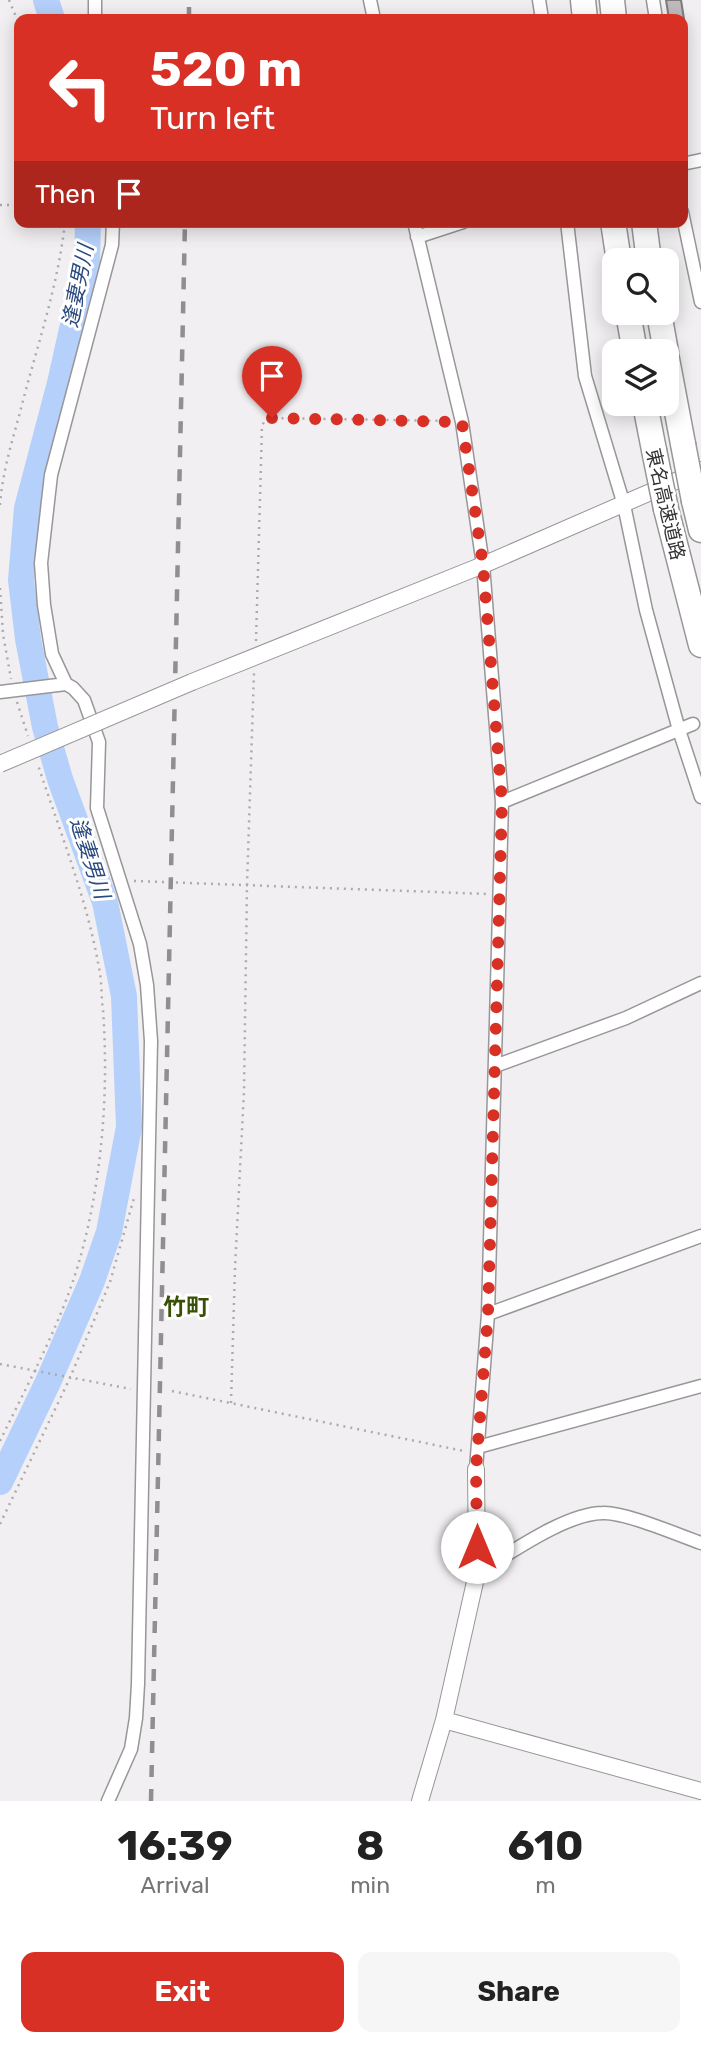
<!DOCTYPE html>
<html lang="en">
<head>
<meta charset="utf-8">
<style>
	:root { --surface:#fff; --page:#f6f6f6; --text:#222; --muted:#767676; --accent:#d93025 }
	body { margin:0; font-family:Rubik,"Noto Sans JP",sans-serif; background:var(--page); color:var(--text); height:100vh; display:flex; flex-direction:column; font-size:26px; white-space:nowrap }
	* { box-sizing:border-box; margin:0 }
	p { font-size:23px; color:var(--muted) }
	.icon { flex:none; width:38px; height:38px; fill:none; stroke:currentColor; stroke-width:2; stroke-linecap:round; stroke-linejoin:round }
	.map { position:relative; height:1801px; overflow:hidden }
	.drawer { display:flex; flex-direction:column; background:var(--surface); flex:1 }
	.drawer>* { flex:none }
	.hud { position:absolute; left:14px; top:14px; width:674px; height:214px; border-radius:14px; box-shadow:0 4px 18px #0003; background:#d93025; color:#fff; overflow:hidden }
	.tools { position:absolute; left:602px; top:248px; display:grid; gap:14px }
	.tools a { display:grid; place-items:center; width:77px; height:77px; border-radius:14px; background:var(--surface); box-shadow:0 4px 18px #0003; font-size:35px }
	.pin { position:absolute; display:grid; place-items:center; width:60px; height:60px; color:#fff; margin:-72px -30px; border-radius:50% 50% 50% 0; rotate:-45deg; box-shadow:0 0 7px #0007 }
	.pin .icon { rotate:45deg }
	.me { position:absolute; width:77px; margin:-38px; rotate:0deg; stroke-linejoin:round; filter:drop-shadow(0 0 5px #0008) }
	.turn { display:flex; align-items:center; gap:24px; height:147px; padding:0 21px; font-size:32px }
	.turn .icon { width:91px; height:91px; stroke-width:2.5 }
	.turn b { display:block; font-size:49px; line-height:60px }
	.then { display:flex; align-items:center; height:66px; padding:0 21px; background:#0003; gap:14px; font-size:26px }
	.eta { display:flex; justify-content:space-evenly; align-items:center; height:119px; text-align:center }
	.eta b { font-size:42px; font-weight:700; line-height:49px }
	.primary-button { display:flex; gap:14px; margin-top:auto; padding:14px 21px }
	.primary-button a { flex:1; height:80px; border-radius:14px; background:var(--accent); color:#fff; font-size:28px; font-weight:700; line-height:80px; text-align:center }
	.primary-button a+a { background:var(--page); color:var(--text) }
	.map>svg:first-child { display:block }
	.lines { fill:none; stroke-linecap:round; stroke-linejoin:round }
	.river { stroke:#b5d0fb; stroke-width:26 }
	.building { fill:#bfbbbc; stroke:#7e7b7c; stroke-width:2 }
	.minor-casing { stroke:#989698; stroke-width:15 }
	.tertiary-casing { stroke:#989698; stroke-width:18 }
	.motorway-casing { stroke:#989698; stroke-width:27 }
	.path { stroke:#acaaac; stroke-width:2.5; stroke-dasharray:2 5; stroke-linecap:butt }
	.minor { stroke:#fff; stroke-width:12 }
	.tertiary { stroke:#fff; stroke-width:16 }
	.motorway { stroke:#fff; stroke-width:24 }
	.rail { stroke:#908e90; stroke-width:4.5; stroke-dasharray:12 12; stroke-linecap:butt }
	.tertiary-bridge-casing { stroke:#989698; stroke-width:18; stroke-linecap:butt }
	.motorway-bridge-casing { stroke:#989698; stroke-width:27; stroke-linecap:butt }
	.tertiary-bridge { stroke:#fff; stroke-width:16 }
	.motorway-bridge { stroke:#fff; stroke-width:24 }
	.route { stroke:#d93025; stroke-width:12; stroke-dasharray:0 21.6 }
	.labels { text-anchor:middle; stroke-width:6; stroke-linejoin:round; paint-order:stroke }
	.street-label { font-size:19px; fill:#353435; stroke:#fff }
	.water-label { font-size:21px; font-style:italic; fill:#2a4a7f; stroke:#fff }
	.quarter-label { font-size:23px; font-weight:bold; fill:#385107; stroke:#fff }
</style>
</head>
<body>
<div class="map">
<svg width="701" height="1801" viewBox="0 0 701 1801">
	<rect width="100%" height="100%" fill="#f1eff1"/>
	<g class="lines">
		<path class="river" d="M46,0L52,19
			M0,1482L48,1382L92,1281L109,1232L129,1127L124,996L105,902L60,779L45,727L28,639L21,580L27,508L60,383L87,262L88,222"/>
	</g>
	<path class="building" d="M666,0H681L684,19H669Z"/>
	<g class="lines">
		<g class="minor-casing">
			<path id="minor" d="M95,0V19
				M370,0L374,19
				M539,0L542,19
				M653,0L656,19
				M682,164L701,160
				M682,212L701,302
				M414,222L462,422L483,565L502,802L488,1314L476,1469
				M567,222L585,376L624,505L646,610L679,730L701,797
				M417,237L463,222
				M0,692L66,684
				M502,802L693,724
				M495,1066L626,1018L701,983
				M488,1314L701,1236
				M478,1447L701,1386
				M477,1573C509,1554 566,1513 603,1513C625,1512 678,1535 701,1543
				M108,1801L131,1749L136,1718L138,1684L151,1041L147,985L140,944L97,808L99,742L84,700L73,688L66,684L52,654L44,605L41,563L51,475L112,245L113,222"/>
		</g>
		<g class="tertiary-casing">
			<path id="tertiary" d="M192,682L483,565L701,470
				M444,1720L701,1791
				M420,1801L444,1720L477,1573L476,1469"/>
		</g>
		<g class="motorway-casing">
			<path id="motorway" d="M583,0L585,19
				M612,0L614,19
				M613,222L619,261
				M644,222L649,261
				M628,313L635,352
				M659,313L666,352
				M667,359L683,444
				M645,404L654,450
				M694,501L701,530
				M666,509L701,645"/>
		</g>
		<path class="path" d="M9,0L19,24
			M0,205H19
			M0,505C2,475 11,445 19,416C35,352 58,288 65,222
			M0,588L3,634L11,679
			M256,641L262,426L264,422L272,418L450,421
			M17,702L28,736
			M134,881L488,894
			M0,1364L131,1389
			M172,1391L464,1451
			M231,1403L235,1268L244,1091L247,885L254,672
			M0,1441C28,1383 61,1324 79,1262C102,1182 109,1092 103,1010C101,996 102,981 99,968C87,899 60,832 38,765
			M0,1524L70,1378L110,1282L134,1198"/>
		<use href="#minor" class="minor"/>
		<use href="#tertiary" class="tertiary"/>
		<use href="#motorway" class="motorway"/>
		<path class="rail" d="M189,19V0
			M151,1801L185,222"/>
		<g class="tertiary-bridge-casing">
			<path id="tertiary-bridge" d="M0,764L192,682"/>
		</g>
		<g class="motorway-bridge-casing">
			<path id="motorway-bridge" d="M683,444L694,501
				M654,450L666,509"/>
		</g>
		<use href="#tertiary-bridge" class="tertiary-bridge"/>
		<use href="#motorway-bridge" class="motorway-bridge"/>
	</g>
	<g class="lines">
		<path class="route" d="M272,418L462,422L483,565L502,802L488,1314L476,1469L477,1547"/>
	</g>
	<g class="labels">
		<g class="street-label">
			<text transform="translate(666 504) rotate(77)" y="7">東名高速道路</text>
		</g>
		<g class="water-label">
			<text transform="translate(78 286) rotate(-79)" y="7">逢妻男川</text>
			<text transform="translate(90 858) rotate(72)" y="7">逢妻男川</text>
		</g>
		<g class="quarter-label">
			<text x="186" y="1315">竹町</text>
		</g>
	</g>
</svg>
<div class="tools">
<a><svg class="icon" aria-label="search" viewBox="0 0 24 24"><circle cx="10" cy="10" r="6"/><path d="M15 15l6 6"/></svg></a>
<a><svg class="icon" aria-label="layers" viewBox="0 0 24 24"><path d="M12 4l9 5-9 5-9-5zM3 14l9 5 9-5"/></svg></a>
</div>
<div class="pin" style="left:272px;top:418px;background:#d93025"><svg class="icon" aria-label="arrive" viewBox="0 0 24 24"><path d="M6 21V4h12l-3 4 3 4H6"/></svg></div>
<svg class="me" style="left:477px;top:1547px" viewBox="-20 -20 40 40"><circle r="19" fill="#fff"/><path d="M0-13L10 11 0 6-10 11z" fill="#d93025"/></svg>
<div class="hud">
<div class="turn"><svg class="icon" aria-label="left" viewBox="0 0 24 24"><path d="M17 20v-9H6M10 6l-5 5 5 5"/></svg><div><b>520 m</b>Turn left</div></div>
<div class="then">Then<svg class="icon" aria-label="arrive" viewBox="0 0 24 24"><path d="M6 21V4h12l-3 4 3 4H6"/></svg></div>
</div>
</div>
<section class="drawer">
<div class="eta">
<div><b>16:39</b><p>Arrival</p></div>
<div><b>8</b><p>min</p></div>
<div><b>610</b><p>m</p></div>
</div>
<div class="primary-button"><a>Exit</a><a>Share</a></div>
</section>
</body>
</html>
